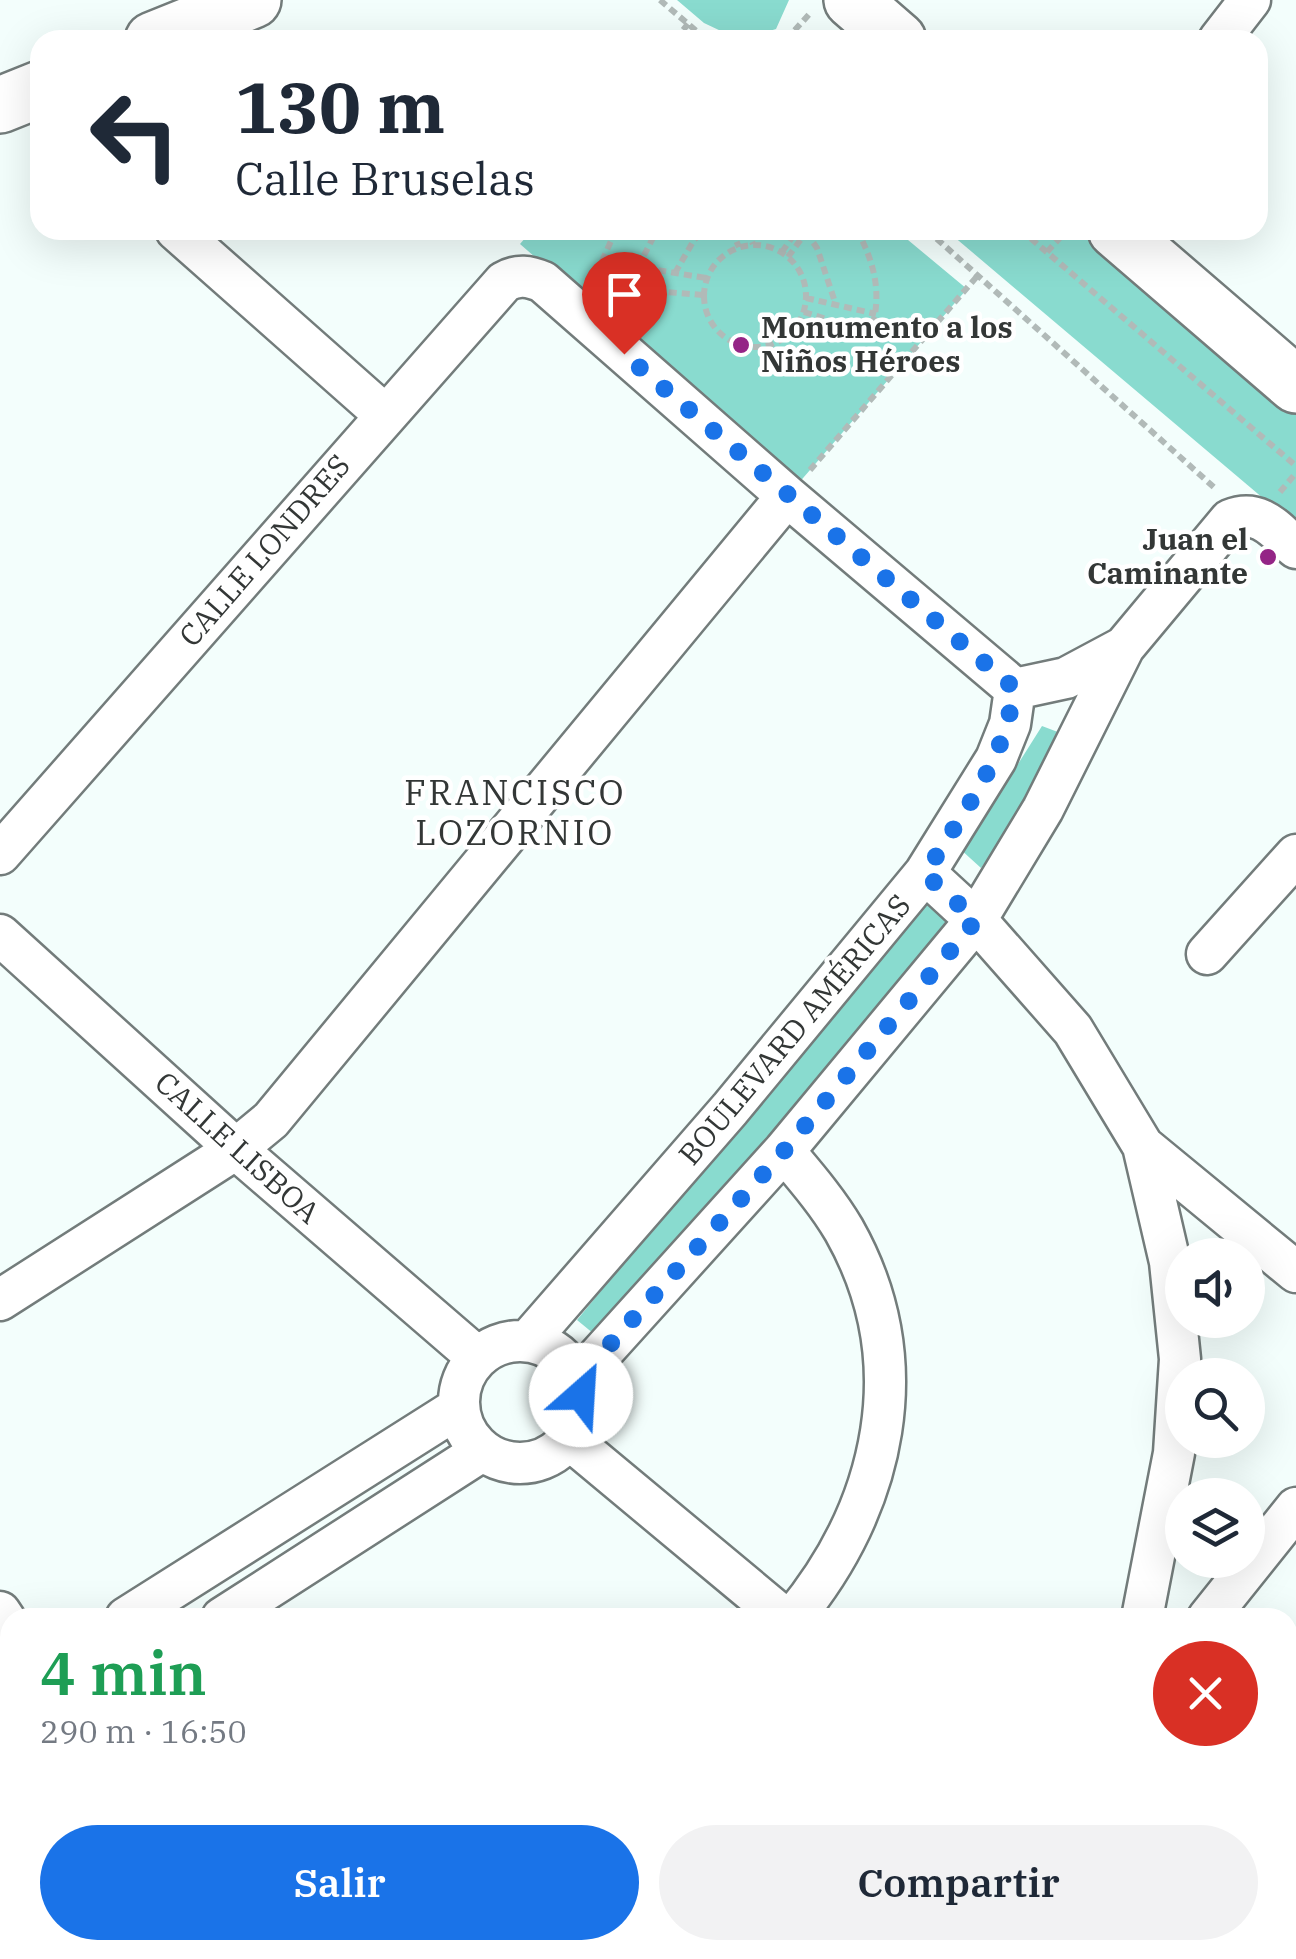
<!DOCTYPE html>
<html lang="es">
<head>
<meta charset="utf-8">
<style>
	:root { --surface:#fff; --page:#f2f2f3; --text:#1f2937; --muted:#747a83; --accent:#1a73e8 }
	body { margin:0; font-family:"IBM Plex Serif",serif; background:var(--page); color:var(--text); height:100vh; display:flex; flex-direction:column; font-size:38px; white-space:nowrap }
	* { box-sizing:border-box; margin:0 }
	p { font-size:32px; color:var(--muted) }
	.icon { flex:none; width:55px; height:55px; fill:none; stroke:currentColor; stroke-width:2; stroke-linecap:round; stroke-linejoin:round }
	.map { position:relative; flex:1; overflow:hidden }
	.sheet { position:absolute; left:0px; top:1608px; width:1298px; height:352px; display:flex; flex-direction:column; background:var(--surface); border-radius:30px 30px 0 0; box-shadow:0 10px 40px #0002 }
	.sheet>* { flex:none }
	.top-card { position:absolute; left:30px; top:30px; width:1238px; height:210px; border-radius:30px; box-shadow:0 10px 40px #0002; background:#fff; color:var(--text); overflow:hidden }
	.tools { position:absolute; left:1165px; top:1238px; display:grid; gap:20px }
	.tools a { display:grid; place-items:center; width:100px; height:100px; border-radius:50%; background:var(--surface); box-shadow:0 10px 40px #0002; font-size:50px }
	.pin { position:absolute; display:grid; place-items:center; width:85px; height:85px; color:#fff; margin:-102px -42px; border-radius:50% 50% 50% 0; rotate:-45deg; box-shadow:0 0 10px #0007 }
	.pin .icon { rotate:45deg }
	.me { position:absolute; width:110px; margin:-55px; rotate:26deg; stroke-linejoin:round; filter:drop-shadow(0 0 8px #0008) }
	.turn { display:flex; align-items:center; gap:35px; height:210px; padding:0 40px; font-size:45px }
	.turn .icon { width:130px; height:130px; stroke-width:2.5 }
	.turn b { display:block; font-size:70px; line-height:85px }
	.round { display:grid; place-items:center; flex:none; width:105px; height:105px; border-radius:52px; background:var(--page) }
	.head { display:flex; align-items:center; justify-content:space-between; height:170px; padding:0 40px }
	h1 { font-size:60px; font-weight:600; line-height:75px; color:#1e9e55 }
	.cta { display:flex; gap:20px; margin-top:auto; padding:20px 40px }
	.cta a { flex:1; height:115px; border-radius:60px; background:var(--accent); color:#fff; font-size:40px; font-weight:600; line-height:115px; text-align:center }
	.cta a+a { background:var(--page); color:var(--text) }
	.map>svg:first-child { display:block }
	.green { fill:#89dbcf }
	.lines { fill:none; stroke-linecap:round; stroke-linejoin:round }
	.street-casing { stroke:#737c7b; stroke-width:45 }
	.secondary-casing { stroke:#737c7b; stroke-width:60 }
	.path { stroke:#b1bab8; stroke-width:6; stroke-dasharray:8 5; stroke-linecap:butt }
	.street { stroke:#fff; stroke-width:40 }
	.secondary { stroke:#fff; stroke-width:55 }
	.route { stroke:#1a73e8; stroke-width:18; stroke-dasharray:0 32.4 }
	.poi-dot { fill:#942586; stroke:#fff; stroke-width:4 }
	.labels { text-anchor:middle; stroke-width:9; stroke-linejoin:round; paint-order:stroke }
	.poi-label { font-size:30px; font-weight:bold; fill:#333736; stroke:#fff; text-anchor:start }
	.street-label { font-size:30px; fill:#333736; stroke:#fff }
	.quarter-label { font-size:35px; letter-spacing:2.5px; fill:#333736; stroke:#fff }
</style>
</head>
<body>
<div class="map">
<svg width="1296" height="1959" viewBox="0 0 1296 1959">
	<rect width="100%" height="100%" fill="#f3fefc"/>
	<path class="green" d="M677,0H789L776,29L740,40L704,23Z
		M532,230H896L967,289L797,485L520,244Z
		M946,230H1094L1296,402V526Z
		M1042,726L1063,734L1020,813L981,868L959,848L1001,791Z
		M922,898L946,914L947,926L605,1343L577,1320Z"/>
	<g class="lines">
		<g class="street-casing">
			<path id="street" d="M1219,40L1250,0
				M176,230L385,415
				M1015,689L1066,678L1124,647
				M0,854L504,282C518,274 529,276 543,282L787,496L1015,689
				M925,873L976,920L1073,1030L1143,1146L1170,1262L1180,1359L1174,1453L1142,1618
				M0,935L236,1149L477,1357
				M1207,954L1296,855
				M1143,1146L1296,1272
				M784,1151C805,1176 827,1201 844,1230C918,1361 886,1506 793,1618
				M0,1300L236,1149L271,1120L787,496
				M459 1402a61 61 0 1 1 122 0a61 61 0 1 1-122 0Z
				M528,1341L730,1109L925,873L996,759L1010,724L1015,689
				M577,1380L784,1151L976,920L1043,809L1124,647L1230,520C1259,508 1275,529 1296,548
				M569,1439L784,1618
				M0,1612L10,1627
				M126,1618L458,1408
				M222,1618L482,1451
				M1208,1618L1296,1508
				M0,1697L10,1691
				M0,1760L10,1753
				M1288,1939L1296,1946
				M216,1950L221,1959
				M268,1959L282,1950
				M823,1959L836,1950
				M945,1959L952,1950"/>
		</g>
		<g class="secondary-casing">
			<path id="secondary" d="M852,0L898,40
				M153,40L253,0
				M0,105L40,89
				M1116,230L1296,385"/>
		</g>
		<path class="path" d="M660,0L707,40
			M675,40L688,24
			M786,40L812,11
			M616,230L602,261L706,278
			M731,230L739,247
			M747,230L753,244
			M927,230L1217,490
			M1021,230L1296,466
			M806,232L817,248L836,305
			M704 296a51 51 0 1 1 102 0a51 51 0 1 1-102 0Z
			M782,252L797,230
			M1047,252L1067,230
			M788,257L807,231
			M638,267L657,230
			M675,273L694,240L705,230
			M604,287L703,295
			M806,298L876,314
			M804,312L870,333C883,296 875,264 857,230
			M810,470L979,274
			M1280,492L1296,473"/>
		<use href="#street" class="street"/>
		<use href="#secondary" class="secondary"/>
	</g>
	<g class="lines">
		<path class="route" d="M581,1395L578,1380L784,1151L976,920L925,874C962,813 1006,760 1014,688L624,354"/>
	</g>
	<g class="poi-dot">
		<circle cx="741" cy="345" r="10"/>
		<circle cx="1268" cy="557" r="10"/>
	</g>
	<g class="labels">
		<g class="poi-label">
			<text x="761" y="338">Monumento a los<tspan x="761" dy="34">Niños Héroes</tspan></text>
			<text x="1248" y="550" text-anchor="end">Juan el<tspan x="1248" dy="34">Caminante</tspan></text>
		</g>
		<g class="street-label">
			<text transform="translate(265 551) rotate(-49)" y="10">CALLE LONDRES</text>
			<text transform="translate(795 1030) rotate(-50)" y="10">BOULEVARD AMÉRICAS</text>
			<text transform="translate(237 1148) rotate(42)" y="10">CALLE LISBOA</text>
		</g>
		<g class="quarter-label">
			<text x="515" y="805">FRANCISCO<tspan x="515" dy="40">LOZORNIO</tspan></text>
		</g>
	</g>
</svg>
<div class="tools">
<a><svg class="icon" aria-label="sound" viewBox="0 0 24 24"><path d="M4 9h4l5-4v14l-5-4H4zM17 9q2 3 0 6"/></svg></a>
<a><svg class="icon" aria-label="search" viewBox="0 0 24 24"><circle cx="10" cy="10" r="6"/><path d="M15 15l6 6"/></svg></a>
<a><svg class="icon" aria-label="layers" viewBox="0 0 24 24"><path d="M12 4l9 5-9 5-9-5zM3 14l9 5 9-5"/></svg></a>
</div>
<div class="pin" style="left:624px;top:354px;background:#d93025"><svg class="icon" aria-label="arrive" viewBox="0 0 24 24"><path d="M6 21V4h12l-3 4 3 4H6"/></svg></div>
<svg class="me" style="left:581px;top:1395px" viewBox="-20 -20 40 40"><circle r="19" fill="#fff"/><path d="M0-13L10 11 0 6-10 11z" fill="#1a73e8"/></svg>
<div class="top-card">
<div class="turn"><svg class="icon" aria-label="left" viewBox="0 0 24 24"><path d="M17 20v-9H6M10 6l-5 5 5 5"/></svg><div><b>130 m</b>Calle Bruselas</div></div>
</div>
<section class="sheet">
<div class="head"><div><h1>4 min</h1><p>290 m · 16:50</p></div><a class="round" style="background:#d93025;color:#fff"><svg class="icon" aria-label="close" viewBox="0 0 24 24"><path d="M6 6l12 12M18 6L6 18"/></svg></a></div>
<div class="cta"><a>Salir</a><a>Compartir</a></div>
</section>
</div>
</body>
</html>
